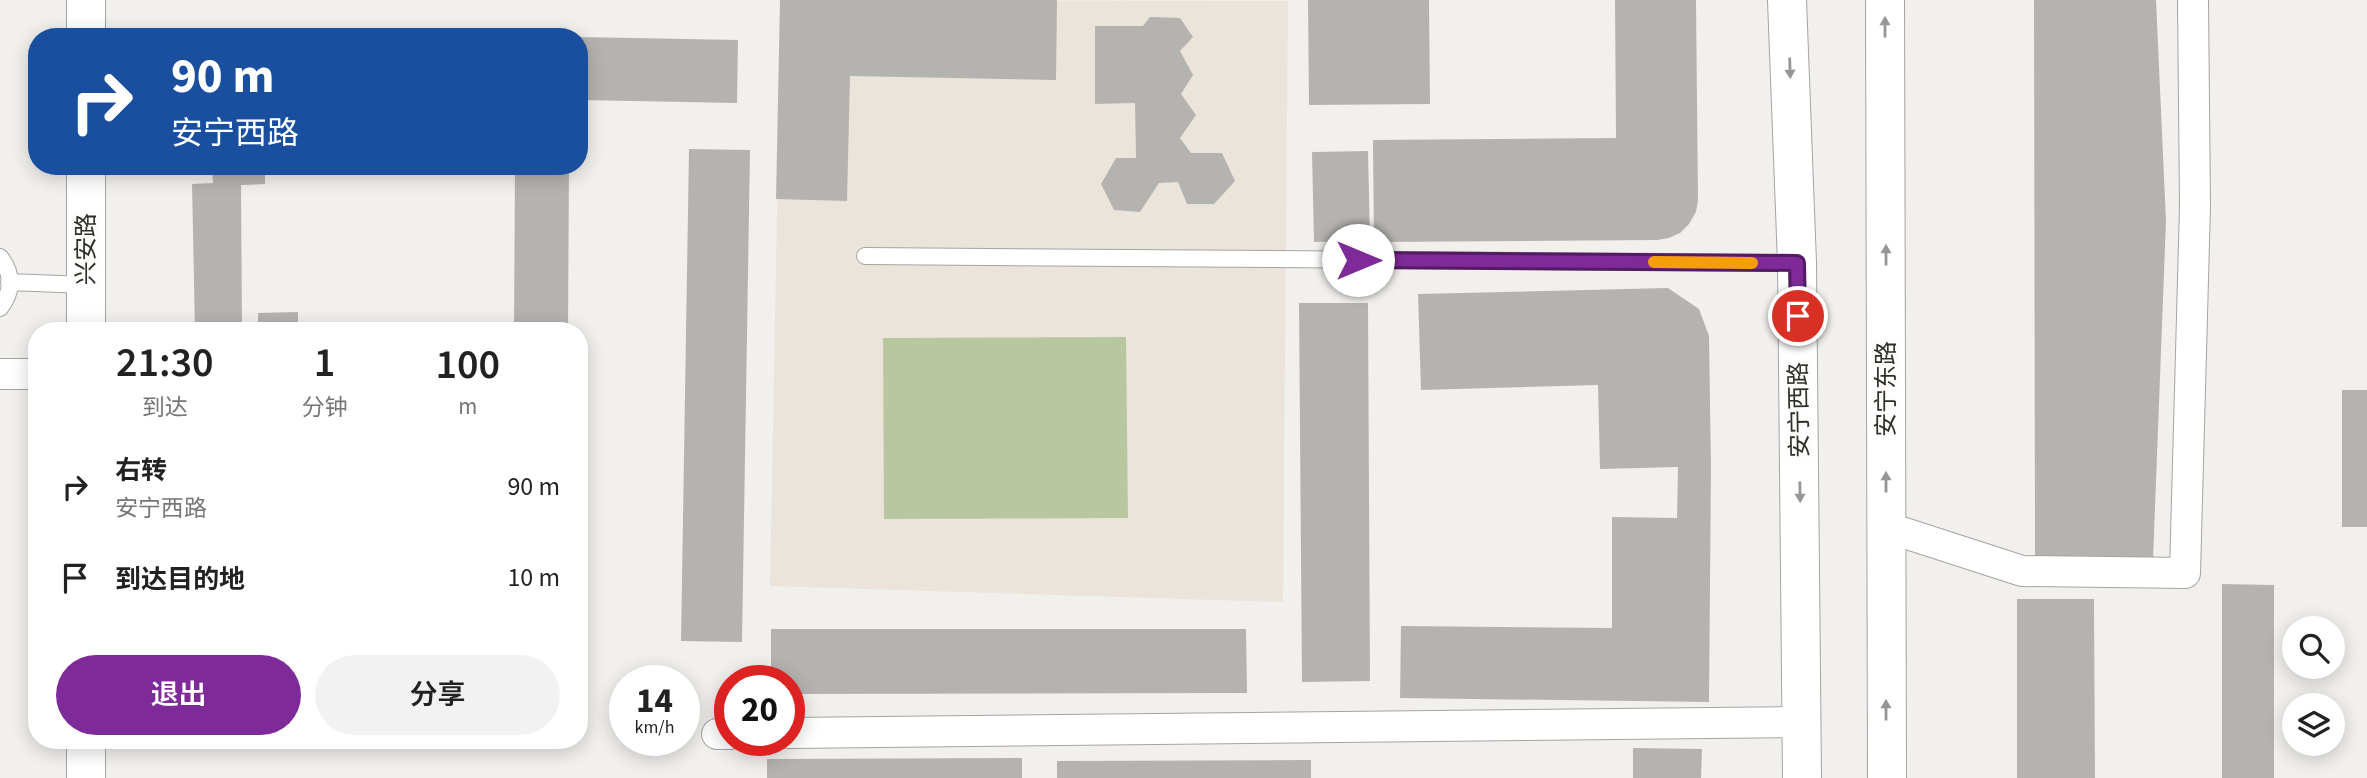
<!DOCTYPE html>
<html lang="zh">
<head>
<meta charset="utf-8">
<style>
	:root { --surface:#fff; --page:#f2f2f2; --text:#222; --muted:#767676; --accent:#7e2a99 }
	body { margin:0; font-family:"Source Sans 3","Noto Sans SC",sans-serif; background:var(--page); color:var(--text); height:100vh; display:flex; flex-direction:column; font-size:26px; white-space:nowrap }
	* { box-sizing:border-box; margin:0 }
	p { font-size:23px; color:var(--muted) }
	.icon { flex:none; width:38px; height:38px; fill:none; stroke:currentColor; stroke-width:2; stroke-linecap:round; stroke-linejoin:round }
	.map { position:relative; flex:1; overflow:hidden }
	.sheet { position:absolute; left:28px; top:322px; width:560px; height:427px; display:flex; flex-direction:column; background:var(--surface); border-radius:28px; box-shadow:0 4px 18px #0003 }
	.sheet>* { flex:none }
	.guide { position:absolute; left:28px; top:28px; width:560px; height:147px; border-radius:28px; box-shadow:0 4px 18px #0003; background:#1a4fa0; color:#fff; overflow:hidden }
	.fabs { position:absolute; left:2282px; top:616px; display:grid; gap:14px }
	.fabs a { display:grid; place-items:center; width:63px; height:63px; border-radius:50%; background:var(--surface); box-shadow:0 4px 18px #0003; font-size:35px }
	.speed { position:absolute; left:609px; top:665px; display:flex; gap:14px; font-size:35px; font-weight:700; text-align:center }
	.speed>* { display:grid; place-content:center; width:91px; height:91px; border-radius:50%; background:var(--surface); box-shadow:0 4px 18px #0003; line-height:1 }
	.speed small { font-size:18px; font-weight:400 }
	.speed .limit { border:10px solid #d22; background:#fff; color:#111 }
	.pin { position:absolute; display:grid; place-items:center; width:60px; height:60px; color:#fff; margin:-30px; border:4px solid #fff; border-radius:50%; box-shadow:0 2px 7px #0007 }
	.me { position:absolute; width:77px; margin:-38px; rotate:90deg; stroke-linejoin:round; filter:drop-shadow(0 0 5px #0008) }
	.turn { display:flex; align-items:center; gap:24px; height:147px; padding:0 28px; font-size:32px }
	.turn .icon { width:91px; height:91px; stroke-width:2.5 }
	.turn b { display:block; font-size:49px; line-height:60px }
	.eta { display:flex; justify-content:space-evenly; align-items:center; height:119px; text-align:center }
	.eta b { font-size:42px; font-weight:600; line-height:49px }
	.action { display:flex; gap:14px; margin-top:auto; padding:14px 28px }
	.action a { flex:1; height:80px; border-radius:42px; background:var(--accent); color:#fff; font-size:28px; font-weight:600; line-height:80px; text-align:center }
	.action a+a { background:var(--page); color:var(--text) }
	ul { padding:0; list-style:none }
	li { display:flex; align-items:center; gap:21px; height:91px; padding:0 28px }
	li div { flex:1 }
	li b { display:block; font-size:26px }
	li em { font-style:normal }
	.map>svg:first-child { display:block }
	.built { fill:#eae4da }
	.green { fill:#b9c7a1 }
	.building { fill:#b5b3b0 }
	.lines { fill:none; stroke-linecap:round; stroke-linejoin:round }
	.service-casing { stroke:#a6a4a1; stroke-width:18 }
	.minor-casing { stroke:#a6a4a1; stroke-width:32 }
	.tertiary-casing { stroke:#a6a4a1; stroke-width:40 }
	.secondary-casing { stroke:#a6a4a1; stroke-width:40 }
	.service { stroke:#fff; stroke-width:16 }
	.minor { stroke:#fff; stroke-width:30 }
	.tertiary { stroke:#fff; stroke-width:38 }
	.secondary { stroke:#fff; stroke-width:38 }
	.oneway { fill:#969696 }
	.route-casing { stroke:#521b63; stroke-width:18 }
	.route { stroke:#7e2a99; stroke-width:12 }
	.slow { stroke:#f59e0b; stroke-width:12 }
	.labels { text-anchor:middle; stroke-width:7; stroke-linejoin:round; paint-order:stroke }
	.street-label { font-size:24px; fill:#2e2e2c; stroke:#fffdfb }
</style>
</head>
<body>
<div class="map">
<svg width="2367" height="778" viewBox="0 0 2367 778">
	<rect width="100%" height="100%" fill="#f2f0ed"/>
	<path class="built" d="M781,0L1288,1L1283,602L770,586Z"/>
	<path class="green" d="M1126,337L1128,518L884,519L883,338Z"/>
	<path class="building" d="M780,0H1057L1056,80L850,76L847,201L776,199Z
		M1308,0H1429L1430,104L1309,105Z
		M1615,0H1696L1698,200L1696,212L1689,224L1680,233L1669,238L1657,240L1374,242L1373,140L1616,138Z
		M2034,0H2156L2166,221L2153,560H2035Z
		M1150,17L1180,18L1193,37L1180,51L1193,75L1181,94L1196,115L1180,138L1191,153H1222L1235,181L1214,204H1187L1178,182L1159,183L1140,212L1114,210L1101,184L1116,158H1136L1135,103L1095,104V26H1143Z
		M579,37L738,40L737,103L579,100Z
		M689,149L750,150L742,642L681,641Z
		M1368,151L1370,241L1314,242L1312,152Z
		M212,166H265V184L241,185L242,326H258V313L298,312V331H195L192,184L213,183Z
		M515,166H569L568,331H514Z
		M1668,288L1699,309L1709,336L1711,467L1709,702L1400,698L1401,626L1612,628V517L1677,518L1678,467L1600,469L1598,385L1421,390L1418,294Z
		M1299,303H1368L1370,681L1302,682Z
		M2342,390H2367V527H2342Z
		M2222,584L2274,585V778H2222Z
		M2017,599H2094L2095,778H2017Z
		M771,629H1246L1247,693L789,694V681H771Z
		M1633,748L1702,749L1701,778H1633Z
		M1022,758V778H767V759Z
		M1311,760V778H1057V761Z"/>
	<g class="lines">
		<g class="service-casing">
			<path id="service" d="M865,256L1797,263
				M0,257C13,273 13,292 0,308
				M9,282L86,285"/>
		</g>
		<g class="minor-casing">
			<path id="minor" d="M0,374H37
				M1886,527L2022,571L2185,573L2195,206L2193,0
				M789,733L1802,722
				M717,734H730"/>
		</g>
		<g class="tertiary-casing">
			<path id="tertiary" d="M86,37V0
				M86,331V166
				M86,740V778"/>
		</g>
		<g class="secondary-casing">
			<path id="secondary" d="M1787,0L1797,263L1802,778
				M1885,0L1887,778"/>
		</g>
		<use href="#service" class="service"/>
		<use href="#minor" class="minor"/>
		<use href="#tertiary" class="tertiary"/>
		<use href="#secondary" class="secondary"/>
	</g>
	<defs><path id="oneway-solid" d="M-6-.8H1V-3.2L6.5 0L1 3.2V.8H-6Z" transform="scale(1.75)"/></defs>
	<g class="oneway">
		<use href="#oneway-solid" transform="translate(1885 27) rotate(-90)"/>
		<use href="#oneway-solid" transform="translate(1790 68) rotate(88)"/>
		<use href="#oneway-solid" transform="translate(1886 255) rotate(-90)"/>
		<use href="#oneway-solid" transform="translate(1886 482) rotate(-90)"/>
		<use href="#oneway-solid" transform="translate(1800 492) rotate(89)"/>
		<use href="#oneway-solid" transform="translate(1886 710) rotate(-90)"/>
	</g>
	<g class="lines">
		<g class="route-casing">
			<path id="route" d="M1358,260L1797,263L1798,316"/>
		</g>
		<use href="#route" class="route"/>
		<path class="slow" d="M1654,262L1752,263"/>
	</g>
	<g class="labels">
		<g class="street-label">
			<text transform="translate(86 249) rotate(-90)" y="8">兴安路</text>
			<text transform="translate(1886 389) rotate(-90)" y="8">安宁东路</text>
			<text transform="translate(1799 410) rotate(-91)" y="8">安宁西路</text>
		</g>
	</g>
</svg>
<div class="fabs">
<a><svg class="icon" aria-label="search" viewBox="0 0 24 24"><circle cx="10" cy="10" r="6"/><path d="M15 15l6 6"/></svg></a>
<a><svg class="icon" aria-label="layers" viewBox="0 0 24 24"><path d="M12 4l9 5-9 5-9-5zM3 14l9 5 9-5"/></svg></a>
</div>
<div class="speed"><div>14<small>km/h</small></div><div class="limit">20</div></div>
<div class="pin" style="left:1798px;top:316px;background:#d93025"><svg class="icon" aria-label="arrive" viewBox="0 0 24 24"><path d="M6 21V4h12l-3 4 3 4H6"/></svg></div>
<svg class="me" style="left:1358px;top:260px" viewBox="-20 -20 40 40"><circle r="19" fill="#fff"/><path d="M0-13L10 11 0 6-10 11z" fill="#7e2a99"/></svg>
<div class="guide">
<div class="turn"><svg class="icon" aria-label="right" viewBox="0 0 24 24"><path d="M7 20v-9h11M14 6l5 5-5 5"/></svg><div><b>90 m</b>安宁西路</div></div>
</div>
<section class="sheet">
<div class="eta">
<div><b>21:30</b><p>到达</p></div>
<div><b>1</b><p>分钟</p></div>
<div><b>100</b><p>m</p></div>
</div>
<ul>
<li><svg class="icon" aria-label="right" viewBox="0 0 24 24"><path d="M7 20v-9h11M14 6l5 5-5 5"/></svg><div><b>右转</b><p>安宁西路</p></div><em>90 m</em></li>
<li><svg class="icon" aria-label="arrive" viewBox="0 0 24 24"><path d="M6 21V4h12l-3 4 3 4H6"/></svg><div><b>到达目的地</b></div><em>10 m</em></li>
</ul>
<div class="action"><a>退出</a><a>分享</a></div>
</section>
</div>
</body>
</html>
